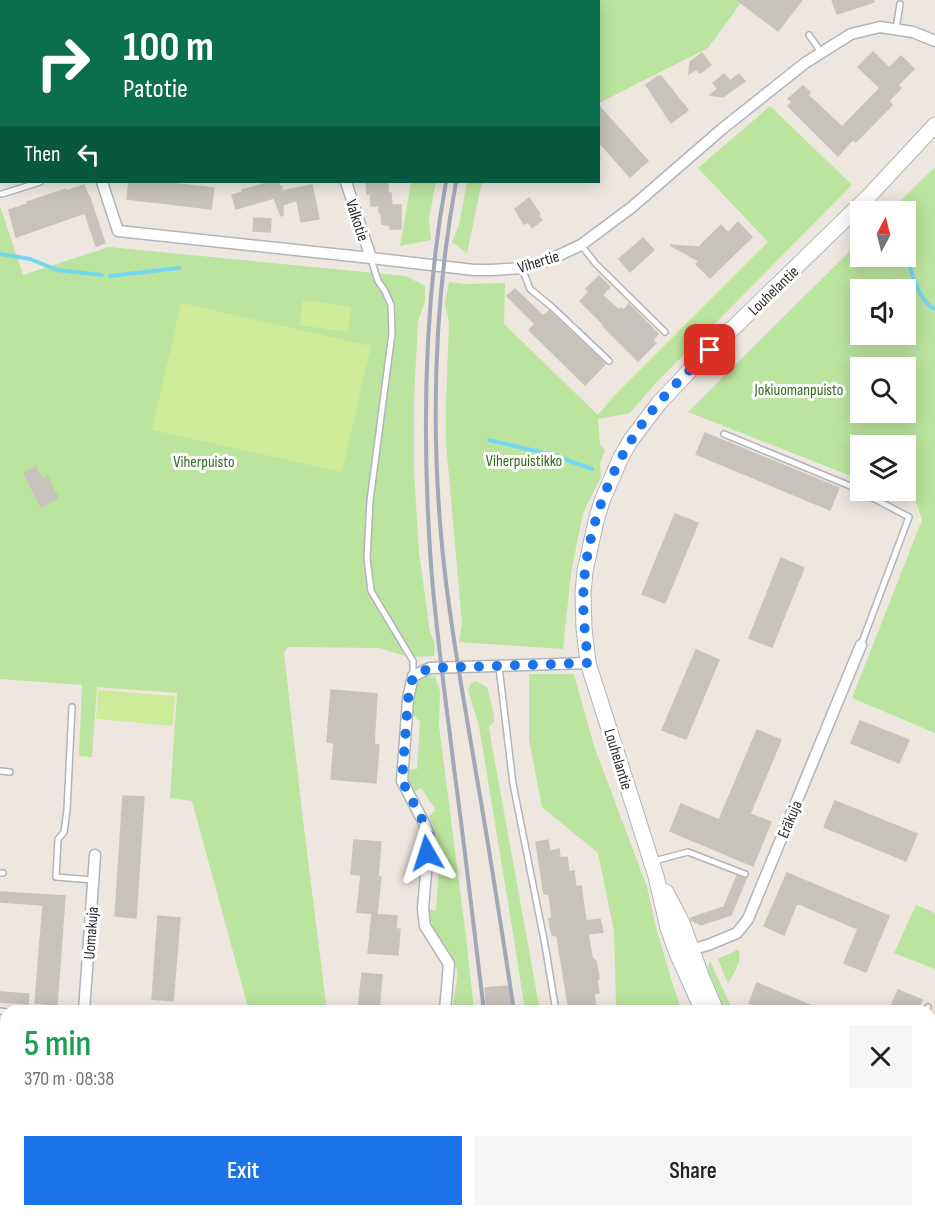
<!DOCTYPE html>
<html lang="en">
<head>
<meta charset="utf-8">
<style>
	:root { --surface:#fff; --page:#f6f6f6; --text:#202124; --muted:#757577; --accent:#1a73e8 }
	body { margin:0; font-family:"Sofia Sans Condensed",sans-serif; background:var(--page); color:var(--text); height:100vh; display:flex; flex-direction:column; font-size:22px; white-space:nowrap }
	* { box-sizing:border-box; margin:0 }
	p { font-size:20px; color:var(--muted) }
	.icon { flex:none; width:33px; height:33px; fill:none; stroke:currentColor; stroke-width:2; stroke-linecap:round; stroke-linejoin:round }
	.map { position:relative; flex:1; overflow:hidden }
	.details { position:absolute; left:0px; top:1005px; width:936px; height:212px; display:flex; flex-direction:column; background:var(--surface); border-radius:18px 18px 0 0; box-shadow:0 3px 15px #0003 }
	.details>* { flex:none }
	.guide { position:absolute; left:0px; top:0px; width:600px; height:183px; box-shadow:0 3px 15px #0003; background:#0b6e4f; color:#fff; overflow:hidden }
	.needle { width:39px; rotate:7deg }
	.tools { position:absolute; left:850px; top:201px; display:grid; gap:12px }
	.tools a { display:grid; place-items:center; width:66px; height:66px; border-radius:0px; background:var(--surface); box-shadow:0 3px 15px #0003; font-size:30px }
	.pin { position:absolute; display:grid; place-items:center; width:51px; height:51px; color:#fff; margin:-26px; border-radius:12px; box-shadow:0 3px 9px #0006 }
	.me { position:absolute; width:66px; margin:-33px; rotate:354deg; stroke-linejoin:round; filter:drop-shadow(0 0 4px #0008) }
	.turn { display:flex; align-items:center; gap:21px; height:126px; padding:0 24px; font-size:27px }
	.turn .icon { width:78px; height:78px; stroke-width:2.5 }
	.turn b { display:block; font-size:42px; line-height:51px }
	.then { display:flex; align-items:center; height:57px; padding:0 24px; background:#0003; gap:12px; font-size:22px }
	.round { display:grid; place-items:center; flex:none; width:63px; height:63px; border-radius:0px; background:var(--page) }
	.headline { display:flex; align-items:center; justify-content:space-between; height:102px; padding:0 24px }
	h1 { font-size:36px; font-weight:600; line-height:45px; color:#1e9e55 }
	.cta { display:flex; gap:12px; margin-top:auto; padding:12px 24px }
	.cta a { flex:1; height:69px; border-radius:0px; background:var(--accent); color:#fff; font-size:24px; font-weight:600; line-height:69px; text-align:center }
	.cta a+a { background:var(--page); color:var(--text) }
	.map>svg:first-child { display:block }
	.green { fill:#bbe49e; fill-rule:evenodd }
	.pitch { fill:#ceeb9a }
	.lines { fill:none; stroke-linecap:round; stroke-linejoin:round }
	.stream { stroke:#75d7ef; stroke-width:4 }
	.building { fill:#c7c2bb; stroke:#cac3b9; stroke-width:1.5 }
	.lane-casing { stroke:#b0b4bd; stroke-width:8 }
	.street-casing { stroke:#b0b4bd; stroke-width:13 }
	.secondary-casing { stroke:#b0b4bd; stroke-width:17 }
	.lane { stroke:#fff; stroke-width:5 }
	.street { stroke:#fff; stroke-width:10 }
	.secondary { stroke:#fff; stroke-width:15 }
	.rail { stroke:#a2a7b7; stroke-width:4 }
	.route { stroke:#1a73e8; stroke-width:10; stroke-dasharray:0 18 }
	.labels { text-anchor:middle; stroke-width:6; stroke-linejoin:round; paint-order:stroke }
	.street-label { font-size:16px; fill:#2d2d2d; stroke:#fff }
	.park-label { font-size:16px; fill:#326c1c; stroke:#fff }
</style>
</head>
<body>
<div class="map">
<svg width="935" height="1216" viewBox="0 0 935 1216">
	<rect width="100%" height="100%" fill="#eee7e0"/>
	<path class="green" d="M510,0H743L708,48L599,103L598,2H510Z
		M770,106L852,185L654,385L630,413L598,419L600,445L605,450L600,464L601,477L583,513L571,573L563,649L459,642L462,624L446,443V403L449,323L445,303L449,282L465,284L505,283L504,324L598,415L613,397L768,242L698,168Z
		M935,167V733L852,698L922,520L916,502L887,491L906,490V446H861V480L688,412L861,240V256H906V212L890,211ZM861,290H906V334H861ZM861,368H906V412H861Z
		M411,182H436L429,219L431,240L400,246Z
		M467,182H482L467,253L452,242L459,225Z
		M0,206L23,275L109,247L406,276L425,286V301L418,321L414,399V471L419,553L430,632L435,643L434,656L409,657L379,648L288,647L284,653L304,828L327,1011H249L192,801L170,798L177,693L97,687L92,757L79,756L82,685L0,679Z
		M529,674H574L594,746L647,887L656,927L671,979L682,1011H614L616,1004L614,931L598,853L542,807L529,740Z
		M435,676L440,691L439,726L466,936L474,1011H461V1006L453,1005C454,995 458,980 457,971C453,949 430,934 429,910H436L440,855L432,854L434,828L429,816L436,810L421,788L414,792L408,783V770L417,769L420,722L413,715C413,702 411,687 421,677Z
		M475,681L487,687L494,714V722L489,726L491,740L540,1011H525L513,933L479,726L468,690L471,684Z
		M916,905L935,913V969L894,953Z
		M737,950L739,951C742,962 733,974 728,984L718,959Z
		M710,961L733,1011H724C715,996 703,979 710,961Z"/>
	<path class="pitch" d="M303,300L351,307L348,332L299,325Z
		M181,303L371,346L342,472L152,430Z
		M98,690L175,696L173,726L96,719Z"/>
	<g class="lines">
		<path class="stream" d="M0,254L30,259L57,270L102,275
			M906,256C912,272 919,303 935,309
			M110,276L179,268
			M489,440L553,455L592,469"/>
	</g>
	<path class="building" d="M737,0H802L778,31Z
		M832,0H874V2L837,14Z
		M873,52L889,68L901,56L914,69L898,85L901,88L889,101L892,105L856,142L853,139L838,156L788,106L792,102L788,99L803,86L810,92L808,95L842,127L880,88L858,67Z
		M702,53L711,65L700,73L696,69L689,74L690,62Z
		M724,74L730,81L739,74L745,81L723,97L710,95L718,89L713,83Z
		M658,76L659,77L661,76L688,110L671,123L646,85Z
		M598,105L648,161L630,177L598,141Z
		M129,182H158L214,188L211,209L127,199Z
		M271,182H278L280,186L282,187V191L312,185L319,219L301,222L297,200L283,205V215L281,216L274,198L236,209L232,195L243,192L242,190Z
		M366,182H388V193H391L392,205H401V229H390V226L382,224L381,212H379V206H371L370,194H367Z
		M84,185L88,195H89L105,243L96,246L85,213L16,237L9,210L27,204V202L66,189V191Z
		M529,198L540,214L538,216L542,220L532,228L528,222L524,224L515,209Z
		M254,218L271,219L270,232L253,231Z
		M738,222L752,237L710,278L696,264L699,261L670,245L699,247L721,225L728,233Z
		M643,238L654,250L630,272L619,259Z
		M599,276L610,287L602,295L619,310L621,308L624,310L629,304L658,334L653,340L656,343L638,361L603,326L604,325L580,301L589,292L586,289Z
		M515,289L543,316L549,311L605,364L585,385L529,330L535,324L507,296Z
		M705,433L839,488L830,510L696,454Z
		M36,467L42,479L47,476L58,498L41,507L24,473Z
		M675,514L698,523L665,603L642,594Z
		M781,558L804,568L772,647L749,638Z
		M696,650L719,660L686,739L662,730Z
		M331,690L377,694L374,744L379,745L376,783L331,779L334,743L327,742Z
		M860,721L909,740L899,763L851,743Z
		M757,730L781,740L750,814L771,822L753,866L670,831L681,804L719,820Z
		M123,796L144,797L136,918L115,916Z
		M835,801L917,834L906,861L824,827Z
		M354,840L381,842L378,877H381L377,914L357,912L361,875L351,874Z
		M548,840L550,851L559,849L560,858L567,857L569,872L574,871L576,887L581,886L586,921L600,919L603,932L588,934L592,957L596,961L599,978L597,981L599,993L594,994L596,1008L592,1009V1011H569L557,936L552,935L549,919L552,918L549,894H544L536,842Z
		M787,873L889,916L866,972L844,963L858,929L797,903L784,935L764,926Z
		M737,876L746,879L731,915L701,925L691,920V918L724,907Z
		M0,892L65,896L57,1005L35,1003L43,905L0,902Z
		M372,914L397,916L396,929H400L398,955L368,953Z
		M158,916L180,918L173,1001L152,999Z
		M362,973L382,975L379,1011H358Z
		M757,983L824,1011H760L749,1003Z
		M508,986L512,1011H487L485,988Z
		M898,990L922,1000L917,1011H889Z
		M0,992L29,994L28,1004L0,1002Z"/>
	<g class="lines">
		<g class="lane-casing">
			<path id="lane" d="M896,29L900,4
				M809,35L821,52
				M0,76H2
				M2,194L40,182
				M581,245L596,264L665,332
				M371,259L378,281L385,291L391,305L392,333L370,501L367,558L371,591L413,661V676
				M522,268L530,289L552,307L609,361
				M724,434L848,485L909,517L861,645
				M499,667L513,784L545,945L556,1011
				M72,707L67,810L64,832L58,839L56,877L93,880
				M0,771L10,772
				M654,861L688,852L745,874
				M0,873H3
				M0,1011L6,1012
				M926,1011L928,1007
				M0,1121L6,1122
				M930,1208L935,1196
				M925,1216L929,1210"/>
		</g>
		<g class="street-casing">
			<path id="street" d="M42,0V2
				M286,0L287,2
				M102,182L118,231L371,258L474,270H492L522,268L549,260L581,245L632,207L722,129L805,63L851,34L880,27L913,32L935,41
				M346,182L371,258
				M686,951L708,945L737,933L748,919L861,645
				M84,1011L95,855
				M445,1011L449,964L425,926L423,909L429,835L424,823L402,781L408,699L413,676L430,668L588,663
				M68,1216V1210"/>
		</g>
		<g class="secondary-casing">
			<path id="secondary" d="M666,892L682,923L702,978L716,1011
				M703,1011L677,953L668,928L656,876L588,663L584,628L583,593L585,571L596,521L602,501L621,457L631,440L659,403L694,366L869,196L935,125
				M0,1196H6
				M185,1210L256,1216
				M799,1210L803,1216
				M815,1210L818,1216
				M430,1216H433
				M454,1216C464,1210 473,1211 483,1216
				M493,1216L509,1210
				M539,1216L551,1210"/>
		</g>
		<use href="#lane" class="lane"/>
		<use href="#street" class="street"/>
		<use href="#secondary" class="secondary"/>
		<path class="rail" d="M485,2V0
			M499,2V0
			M446,182C423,308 422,437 431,565C436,633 446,701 454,768C465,849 474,930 484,1011
			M456,182C435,297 431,417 441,535C448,615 463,694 476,773C490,852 502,932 514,1011
			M507,1210L508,1216
			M535,1210L536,1216"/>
	</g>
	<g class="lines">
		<path class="route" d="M427,853L429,835L424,823L402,781L408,699L413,676L430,668L588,663C585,633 581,602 585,572C591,519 613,463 645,420C663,395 688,372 710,350"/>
	</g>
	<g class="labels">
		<g class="street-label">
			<text transform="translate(358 220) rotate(72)" y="6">Valkotie</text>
			<text transform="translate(538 261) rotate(-17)" y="6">Vihertie</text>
			<text transform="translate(773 290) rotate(-44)" y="6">Louhelantie</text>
			<text transform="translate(619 759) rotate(73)" y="6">Louhelantie</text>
			<text transform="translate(789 819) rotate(-67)" y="6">Eräkuja</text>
			<text transform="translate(90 933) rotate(-86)" y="6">Uomakuja</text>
		</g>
		<g class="park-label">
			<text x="799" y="395">Jokiuomanpuisto</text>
			<text x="524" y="466">Viherpuistikko</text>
			<text x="204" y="467">Viherpuisto</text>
		</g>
	</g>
</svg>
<div class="tools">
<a><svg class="needle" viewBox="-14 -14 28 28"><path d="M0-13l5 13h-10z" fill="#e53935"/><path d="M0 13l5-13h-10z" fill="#757577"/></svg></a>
<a><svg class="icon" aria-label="sound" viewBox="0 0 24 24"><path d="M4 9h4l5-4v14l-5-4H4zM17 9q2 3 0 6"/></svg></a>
<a><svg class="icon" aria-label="search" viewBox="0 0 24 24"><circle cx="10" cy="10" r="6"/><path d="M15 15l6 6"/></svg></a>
<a><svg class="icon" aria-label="layers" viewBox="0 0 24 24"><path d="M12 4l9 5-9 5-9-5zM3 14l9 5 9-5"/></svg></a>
</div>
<div class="pin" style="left:710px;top:350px;background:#d93025"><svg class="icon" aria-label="arrive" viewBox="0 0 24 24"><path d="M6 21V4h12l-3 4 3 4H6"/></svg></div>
<svg class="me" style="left:427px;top:853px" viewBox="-20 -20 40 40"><path d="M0-17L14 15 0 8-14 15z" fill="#1a73e8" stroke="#fff" stroke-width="4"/></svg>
<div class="guide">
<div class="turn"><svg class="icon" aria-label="right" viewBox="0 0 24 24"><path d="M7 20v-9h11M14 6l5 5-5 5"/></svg><div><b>100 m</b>Patotie</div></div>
<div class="then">Then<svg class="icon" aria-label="left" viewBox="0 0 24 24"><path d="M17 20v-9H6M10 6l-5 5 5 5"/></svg></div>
</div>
<section class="details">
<div class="headline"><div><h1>5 min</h1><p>370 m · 08:38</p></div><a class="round"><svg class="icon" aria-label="close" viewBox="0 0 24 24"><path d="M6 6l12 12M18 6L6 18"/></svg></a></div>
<div class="cta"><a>Exit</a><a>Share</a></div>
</section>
</div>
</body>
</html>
